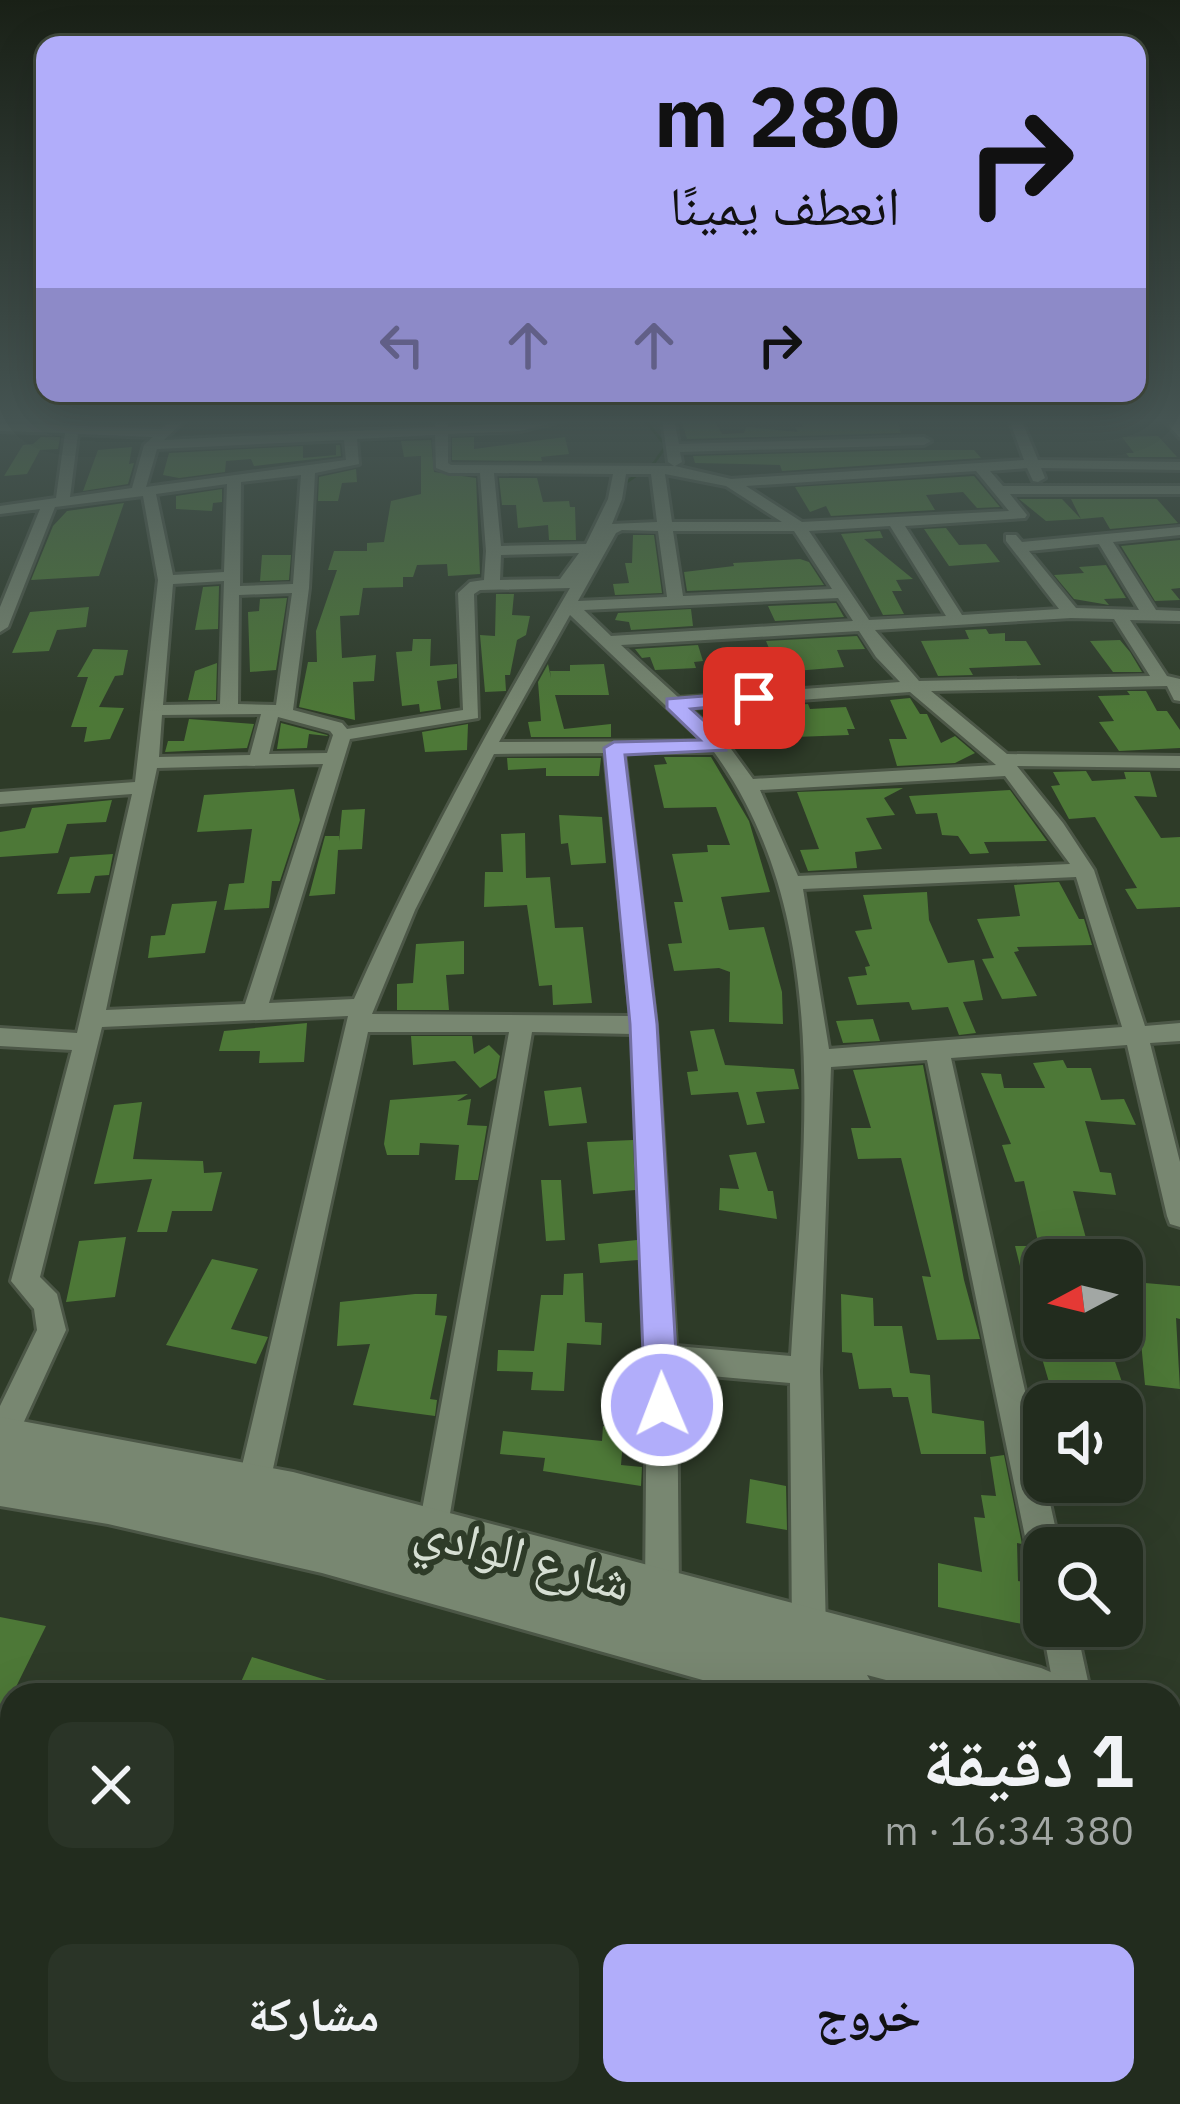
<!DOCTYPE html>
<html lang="ar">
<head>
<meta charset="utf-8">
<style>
	:root { --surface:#222c1e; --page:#2a3427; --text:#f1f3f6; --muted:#a2a7a4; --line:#3f483c; --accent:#b1adfa }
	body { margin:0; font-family:"IBM Plex Sans","Noto Naskh Arabic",sans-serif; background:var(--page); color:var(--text); direction:rtl; height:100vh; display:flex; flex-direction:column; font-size:45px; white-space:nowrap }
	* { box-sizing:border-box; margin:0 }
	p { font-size:39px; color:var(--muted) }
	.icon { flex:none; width:66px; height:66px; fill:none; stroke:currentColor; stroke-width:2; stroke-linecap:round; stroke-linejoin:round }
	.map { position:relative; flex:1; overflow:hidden; direction:ltr }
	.sheet { position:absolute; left:0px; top:1683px; width:1182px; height:423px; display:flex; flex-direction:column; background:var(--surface); border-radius:36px 36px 0 0; box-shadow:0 12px 48px #0002,0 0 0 3px var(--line); direction:rtl }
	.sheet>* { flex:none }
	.banner { position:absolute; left:36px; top:36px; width:1110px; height:366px; border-radius:24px; box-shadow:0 12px 48px #0002,0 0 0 3px var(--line); direction:rtl; background:#b1adfa; color:#111; overflow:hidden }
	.needle { width:78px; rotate:263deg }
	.tools { position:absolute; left:1023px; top:1239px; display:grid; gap:24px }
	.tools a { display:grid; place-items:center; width:120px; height:120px; border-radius:24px; background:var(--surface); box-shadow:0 12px 48px #0002,0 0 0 3px var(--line); font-size:60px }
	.pin { position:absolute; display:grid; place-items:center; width:102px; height:102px; color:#fff; margin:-51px; border-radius:24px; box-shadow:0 6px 18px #0006 }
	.me { position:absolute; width:132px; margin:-66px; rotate:359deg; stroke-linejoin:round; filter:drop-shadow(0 0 9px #0008) }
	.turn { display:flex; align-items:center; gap:42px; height:252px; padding:0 48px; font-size:54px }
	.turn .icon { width:156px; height:156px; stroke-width:2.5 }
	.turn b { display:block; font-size:84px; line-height:102px }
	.lanes { display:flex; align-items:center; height:114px; padding:0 48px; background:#0003; justify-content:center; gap:60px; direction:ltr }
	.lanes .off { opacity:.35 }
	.round { display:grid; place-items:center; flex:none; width:126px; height:126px; border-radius:24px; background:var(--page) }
	.head { display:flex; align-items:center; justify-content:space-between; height:204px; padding:0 48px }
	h1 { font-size:72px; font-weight:800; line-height:90px }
	.cta { display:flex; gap:24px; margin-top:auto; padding:24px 48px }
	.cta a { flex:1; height:138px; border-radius:24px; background:var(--accent); color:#111; font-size:48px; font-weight:800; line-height:138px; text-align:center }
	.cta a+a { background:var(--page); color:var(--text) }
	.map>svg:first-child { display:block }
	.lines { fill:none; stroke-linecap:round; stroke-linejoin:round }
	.stream { stroke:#113000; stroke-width:3 }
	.building { fill:#4d7837 }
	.lane-casing { stroke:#4c5747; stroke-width:26 }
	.street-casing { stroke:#4c5747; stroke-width:6 }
	.secondary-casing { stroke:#4c5747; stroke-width:6 }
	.lane { stroke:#788771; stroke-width:20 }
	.street { fill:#788771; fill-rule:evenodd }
	.secondary { fill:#788771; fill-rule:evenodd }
	.route { fill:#b1adfa; stroke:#7370a2; stroke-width:3 }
	.labels { text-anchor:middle; stroke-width:12; stroke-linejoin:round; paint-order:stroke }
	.near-street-label { font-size:51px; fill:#d6dfd3; stroke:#2e3b28 }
</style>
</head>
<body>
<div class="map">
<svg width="1180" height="2104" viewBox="0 0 1180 2104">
	<rect width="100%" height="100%" fill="#2e3b28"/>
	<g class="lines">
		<path class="stream" d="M618,488L654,463L666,446L644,419"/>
	</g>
	<path class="building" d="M689,419H713L722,434L744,433L746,427L798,432L795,427H803L798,419H897L901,433L687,439L682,422H691Z
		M1158,436L1177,457H1129L1126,453H1134L1122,437Z
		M41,437H60L58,449L40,450L27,474L4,476L23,445L33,444Z
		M474,437V449L565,437L569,454L541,457L542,461L452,460V438Z
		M431,440L434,472L476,478L480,574L448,576L447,564L417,565L413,577H403V587L363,588L359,615L340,616L342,658L376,655L374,681L353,682L355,720L299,707L308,662H317L316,631L337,570H328L334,551H367V543L384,542L391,501L421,494V456L404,457L401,441Z
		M336,445H340L341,456L254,466L251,459L226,461L225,472L179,478L163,475L169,453L303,446V458L336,455Z
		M132,447L129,464L134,463L128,484L83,491L98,450Z
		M912,450H974L981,458L782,471L780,465L695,463L693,456Z
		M356,469L357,482L342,483L338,501H318L319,477Z
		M974,476L1000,507L977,508L963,492L926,495L935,510L831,516L826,506L810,512L795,487Z
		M499,478H537L543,502L569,501L570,507H575L576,540H549L548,525L518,528L516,505H502Z
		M222,489V502L213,503L212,511L176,509V496Z
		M1019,499H1062L1081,519L1046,521Z
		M1071,499H1157L1178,523L1110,529L1103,517L1081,519Z
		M124,503L99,576L31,580L53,526L67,511Z
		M946,528L959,545L986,544L1000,562L949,566L924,529Z
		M880,531L883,538L864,539L913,579L896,580L902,591H892L904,614L883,615L841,534Z
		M633,535H654L662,593L615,595L613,584L629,583L625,563H632Z
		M1180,540V588L1171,589L1180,600L1155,601L1121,546Z
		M262,555H291L289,580L260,581Z
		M800,559L809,562L824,585L687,591L684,572L734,566L733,563Z
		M1106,565L1126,598L1104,599L1109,605L1074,599L1054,575L1084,573L1079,567Z
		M219,586L218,629L195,630L203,587Z
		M496,594H514L512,615L530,616L526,635L517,640L510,675H505L506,691L485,692L480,635L495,636Z
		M260,599L287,598L276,670L250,672L248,612L259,611Z
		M836,603L844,617L775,621L768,606Z
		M89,607L86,627L57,630L49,651L12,653L30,612Z
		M691,609L693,626L631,630L629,622L615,620L618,613Z
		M986,629L989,634L1005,633V641H1026L1041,665L969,668L973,675L938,676L921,641L969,639L965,630Z
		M857,636L865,649L837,650L844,667L795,671L800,685L742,689L730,665L775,663L766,641Z
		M413,639H431L430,666L457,664V678L437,681L441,709L420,712L419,704L402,706L396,652L412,651Z
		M1120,640L1130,652L1142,672H1113L1090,641Z
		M698,645L703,661L694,662L696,668L655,670L650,657L642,658L635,649Z
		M93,649L128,650L123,675L115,676L99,707L124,708L110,739L84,742L87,727H71L88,677H77Z
		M217,663L216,700H188L195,671Z
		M548,664L551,678L550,671H570V665L604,664L609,695H555L564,729L611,724V737H531L528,722L541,721L538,682Z
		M1127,691H1146L1157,711H1167L1180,730V748L1119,751L1099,722L1114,721L1098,696L1130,695Z
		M910,698L920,714H927L941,743L955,736L975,753L955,763L897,766L889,739H907L890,700Z
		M808,704L810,709L846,707L855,729H847L849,735L741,739L731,709Z
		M189,719L254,724L247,748L165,752L168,741H184Z
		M281,723L327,735L328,736L309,734L307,748L277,749Z
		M468,724L467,750L425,752L422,732Z
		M664,757H711L749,821L770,892L721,897L729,930L764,927L782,992L783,1024L729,1022L730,972L719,968L674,971L668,944L682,943L674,902H683L672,854L708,852L707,845H730L716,807L664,808L654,765L667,764Z
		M507,758H601L599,776H546V768L508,770Z
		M1086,771L1092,781L1126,779L1124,772H1150L1157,797L1134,796L1161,838L1180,837V907L1137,909L1125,889L1137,888L1095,817L1069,819L1051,786L1060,785L1053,772Z
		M903,788L884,798L895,815L866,818L882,849L855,852L857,868L808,871L800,850L819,849L797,792Z
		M294,789L300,820L280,881H272L269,908L224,910L229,884L244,883L252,829L197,832L204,795Z
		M1010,790L1047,841L984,842L989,853L970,854L958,836L942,835L937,813L916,814L909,796Z
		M112,800L106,822L67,824L58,853L0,857V832L25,828L32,808Z
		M365,809L362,849L338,850L335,894L309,896L325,836H339V841L342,810Z
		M559,815L602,817L606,863L571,865L568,843L561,844Z
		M525,833L526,878L550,877L555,928L583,927L592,1003L553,1005L552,985L539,986L527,905L484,907L485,872H503L501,834Z
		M113,854L109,875L95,876L90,893L57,894L70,857Z
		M1059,882L1079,919H1084L1092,945L1017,947L1019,951L1014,952L1037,996L1002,999L982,959L994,958L977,919L1020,916L1014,885Z
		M927,892L929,920L948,963L974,960L983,1000L963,1002L976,1033L959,1035L948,1007L912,1010L909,1002L857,1005L848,977L867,975L865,967L870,966L855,931L872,929L863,895Z
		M217,901L205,953L148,958L151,936L165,935L172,904Z
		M464,941V974L446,975L449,1010H397V984L413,983L416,944Z
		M873,1019L880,1041L843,1043L836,1021Z
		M307,1023L304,1062L259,1063L260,1051H219L224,1031Z
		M714,1029L725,1065L794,1069L799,1089L756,1092L765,1123L747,1125L738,1092L691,1095L687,1072L698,1071L690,1031Z
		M411,1036H472L474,1054L489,1045L500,1056L496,1078L480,1088L455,1061L413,1065Z
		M1063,1060L1067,1068H1091L1101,1100L1124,1099L1136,1125L1085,1121L1100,1172L1111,1173L1116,1195L1073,1191L1092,1260H1044V1275L1022,1274L1015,1246H1039L1024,1181L1015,1182L1002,1145L1011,1144L981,1073L1001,1074L1004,1088H1045L1033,1063Z
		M923,1065L964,1280L980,1339L937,1340L922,1276L931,1277L901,1158L858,1159L851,1128H871L853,1070Z
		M581,1087L587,1123L549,1126L544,1091Z
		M468,1094L457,1101L471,1099L467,1125L487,1126L478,1180H455L459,1145L420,1143L419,1155H387L384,1144L390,1100Z
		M142,1102L133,1159L203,1161L204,1173L222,1172L212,1211H172L167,1232H137L152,1179L94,1184L114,1105Z
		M633,1140L635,1190L593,1194L587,1142Z
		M756,1152L768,1191H773L777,1219L719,1210L720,1188L739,1189L729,1155Z
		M541,1180H561L565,1240L546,1241Z
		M126,1237L115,1297L66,1302L79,1241Z
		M637,1240L638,1260L600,1263L598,1244Z
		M212,1259L258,1269L231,1329L268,1337L256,1364L166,1345Z
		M583,1273L585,1322L602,1323L601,1345L567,1343L564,1391L531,1390L533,1372L497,1371L498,1350L534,1351L541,1295H563L564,1274Z
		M1122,1281L1180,1286V1319L1176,1318L1180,1389L1145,1385L1139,1320L1122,1321Z
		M415,1294H437L435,1315L447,1316L430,1399L437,1400L435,1416L353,1405L370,1344L337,1346L340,1302Z
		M841,1294L873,1298L874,1326H902L910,1373L930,1375L932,1413L984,1421L986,1454H921L908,1397H893L891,1388L859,1389L852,1353L842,1352Z
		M1036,1338L1109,1344L1124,1388L1051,1389Z
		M603,1426L624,1429L621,1465L642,1467L641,1486L543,1471L545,1458L500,1454L503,1431L602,1441Z
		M1004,1455L1022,1544L1017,1543L1018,1581L1034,1584L1037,1627L938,1607V1563L982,1572L974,1517L985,1518L981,1495L996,1496L990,1457Z
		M750,1479L786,1486L787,1530L746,1523Z
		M1074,1482H1112L1116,1503L1076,1499Z
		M0,1617L46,1626L12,1695L0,1731Z
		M252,1657L362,1691L361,1695H280L241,1682Z"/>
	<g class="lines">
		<g class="lane-casing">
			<path id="lane" d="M234,2094L251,2104"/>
		</g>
		<g class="street-casing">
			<path id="street" d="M173,419H186L164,440L435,427L436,419H448V427L569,419L520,431L448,434V463L451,465L674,466L668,462L662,419H674L679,444L924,437L931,441L924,445L680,452L682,462L675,466L731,479L1024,460L1009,419H1021L1038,460L1180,462V470L1041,468L1045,478L1038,482L1033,481L1027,468L990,471L1003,486H1180V494H1010L1027,515L1025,518L905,526L962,615L1059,609L1006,541V535H1016L1022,542L1180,527V535L1113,542L1156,610L1180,611V621L1130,620L1167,676L1180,679V701L1174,700L1167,686L931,691L1007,754L1180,756V768L1017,766L1063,823L1094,870L1145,1026L1180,1023V1041L1150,1043L1180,1162V1227L1170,1224L1167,1216L1127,1045L951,1058L1060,1548H1044V1567L1032,1563L1028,1551L927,1060L831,1067L820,1371L826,1633L821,1645L809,1650L797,1645L792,1633L790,1383L677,1373L679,1592L674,1604L662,1609L650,1604L645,1592L647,1358L633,1034L532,1032L445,1543L434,1548L423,1543L418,1532L509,1032H368L269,1487L264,1498L253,1503L242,1498L237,1487L348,1016L102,1027L40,1277L57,1294L66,1330L11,1450L0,1454V1406L37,1330L34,1309L11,1281L72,1050L0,1046V1028L77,1033L132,794L0,804V792L135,782L158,580L143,496L55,507L8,627L0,632V607L40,509L0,514V506L56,498L65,433L0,431V423L161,429ZM78,434L153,437L144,445L132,488L70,497ZM435,435L436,468L449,473H480L486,551L484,580L470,582L458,593L463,710L347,729L342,723L293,710L309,588L315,473L359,464L357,439ZM344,440L346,460L146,487L157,449ZM976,471L1009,511L802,522L746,486ZM494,473L613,474L608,499L586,544L501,546ZM626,474H651L657,522L612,524L622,499ZM665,474L726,486L782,522H672ZM301,475L293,584L240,586L241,482ZM227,484L224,572L173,575L156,494ZM890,526L946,616L869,620L809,531ZM622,530L658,531L667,597L578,601L616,533ZM673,531H794L832,589L683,596ZM1099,544L1139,610L1076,608L1029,551ZM579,553L560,579L500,580L501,555ZM224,581L220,704L163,705L173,584ZM570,588C492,722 417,857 354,999L269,1003L350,739L478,718L474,594L480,590ZM292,593L276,705L238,704L239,595ZM838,598L853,621L611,636L584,610ZM570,615L703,741L499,742ZM1071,618L1114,619L1150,676L919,681L875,630ZM859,631L876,657L900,682L679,698L621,645ZM910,692L996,765L753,779L726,742L689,708ZM261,714L250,755L159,757L162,715ZM278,717L330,731L333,735L327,753L269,754ZM624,752H714C838,922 802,1158 791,1356L676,1346L656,1025ZM605,753L631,1016L372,1014L415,910L494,754ZM323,764L245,1004L106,1010L157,768ZM1005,776L1070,864L798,876L760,790ZM1076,877L1122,1027L829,1049L803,889Z
				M1163,419H1175L1180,425V438Z
				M1044,1621V1626H1076L1091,1695H1055L1042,1626Z"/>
		</g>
		<g class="secondary-casing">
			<path id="secondary" d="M0,1417L293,1472L1041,1668L1060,1676L1068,1695H943L867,1675L879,1695H756L322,1573L108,1524L0,1506Z
				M1170,1703L1180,1705V1813L1170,1810Z"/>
		</g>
		<use href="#lane" class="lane"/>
		<use href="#street" class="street"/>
		<use href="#secondary" class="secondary"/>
	</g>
	<linearGradient id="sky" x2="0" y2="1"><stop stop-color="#192016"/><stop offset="0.59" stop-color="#465553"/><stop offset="1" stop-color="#465553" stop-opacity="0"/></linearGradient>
	<rect width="1180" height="713" fill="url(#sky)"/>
	<path class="route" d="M754,692L764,698L761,702L691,709L726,741V750L625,755L657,1024L679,1405L674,1416L662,1421L650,1416L645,1405L630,1024L604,748L614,742L700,740L667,708V699Z"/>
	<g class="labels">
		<g class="near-street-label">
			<text transform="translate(523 1555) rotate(15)" y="18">شارع الوادي</text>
		</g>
	</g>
</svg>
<div class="tools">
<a><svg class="needle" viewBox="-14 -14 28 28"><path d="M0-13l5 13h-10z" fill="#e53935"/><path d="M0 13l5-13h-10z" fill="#a2a7a4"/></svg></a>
<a><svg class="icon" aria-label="sound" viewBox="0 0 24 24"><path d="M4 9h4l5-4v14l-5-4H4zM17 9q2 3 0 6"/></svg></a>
<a><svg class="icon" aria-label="search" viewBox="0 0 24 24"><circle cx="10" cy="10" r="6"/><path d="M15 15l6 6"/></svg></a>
</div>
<div class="pin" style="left:754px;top:698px;background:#d93025"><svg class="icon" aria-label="arrive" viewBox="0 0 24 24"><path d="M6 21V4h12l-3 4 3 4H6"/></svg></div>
<svg class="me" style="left:662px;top:1405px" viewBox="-20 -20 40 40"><circle r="17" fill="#b1adfa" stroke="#fff" stroke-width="3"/><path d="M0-11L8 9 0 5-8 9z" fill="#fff"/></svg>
<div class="banner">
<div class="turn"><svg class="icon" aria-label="right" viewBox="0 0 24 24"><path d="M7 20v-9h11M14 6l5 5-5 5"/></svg><div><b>280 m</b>انعطف يمينًا</div></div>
<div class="lanes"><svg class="icon off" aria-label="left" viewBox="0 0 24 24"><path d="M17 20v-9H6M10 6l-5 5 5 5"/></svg><svg class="icon off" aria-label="ahead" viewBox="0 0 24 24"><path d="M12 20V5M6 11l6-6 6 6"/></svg><svg class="icon off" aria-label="ahead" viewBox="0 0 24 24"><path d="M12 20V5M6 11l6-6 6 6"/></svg><svg class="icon" aria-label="right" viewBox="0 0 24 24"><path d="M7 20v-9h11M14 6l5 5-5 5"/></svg></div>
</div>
<section class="sheet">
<div class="head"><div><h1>1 دقيقة</h1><p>380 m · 16:34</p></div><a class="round"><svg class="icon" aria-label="close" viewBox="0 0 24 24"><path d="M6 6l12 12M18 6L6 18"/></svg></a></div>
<div class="cta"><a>خروج</a><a>مشاركة</a></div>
</section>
</div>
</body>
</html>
